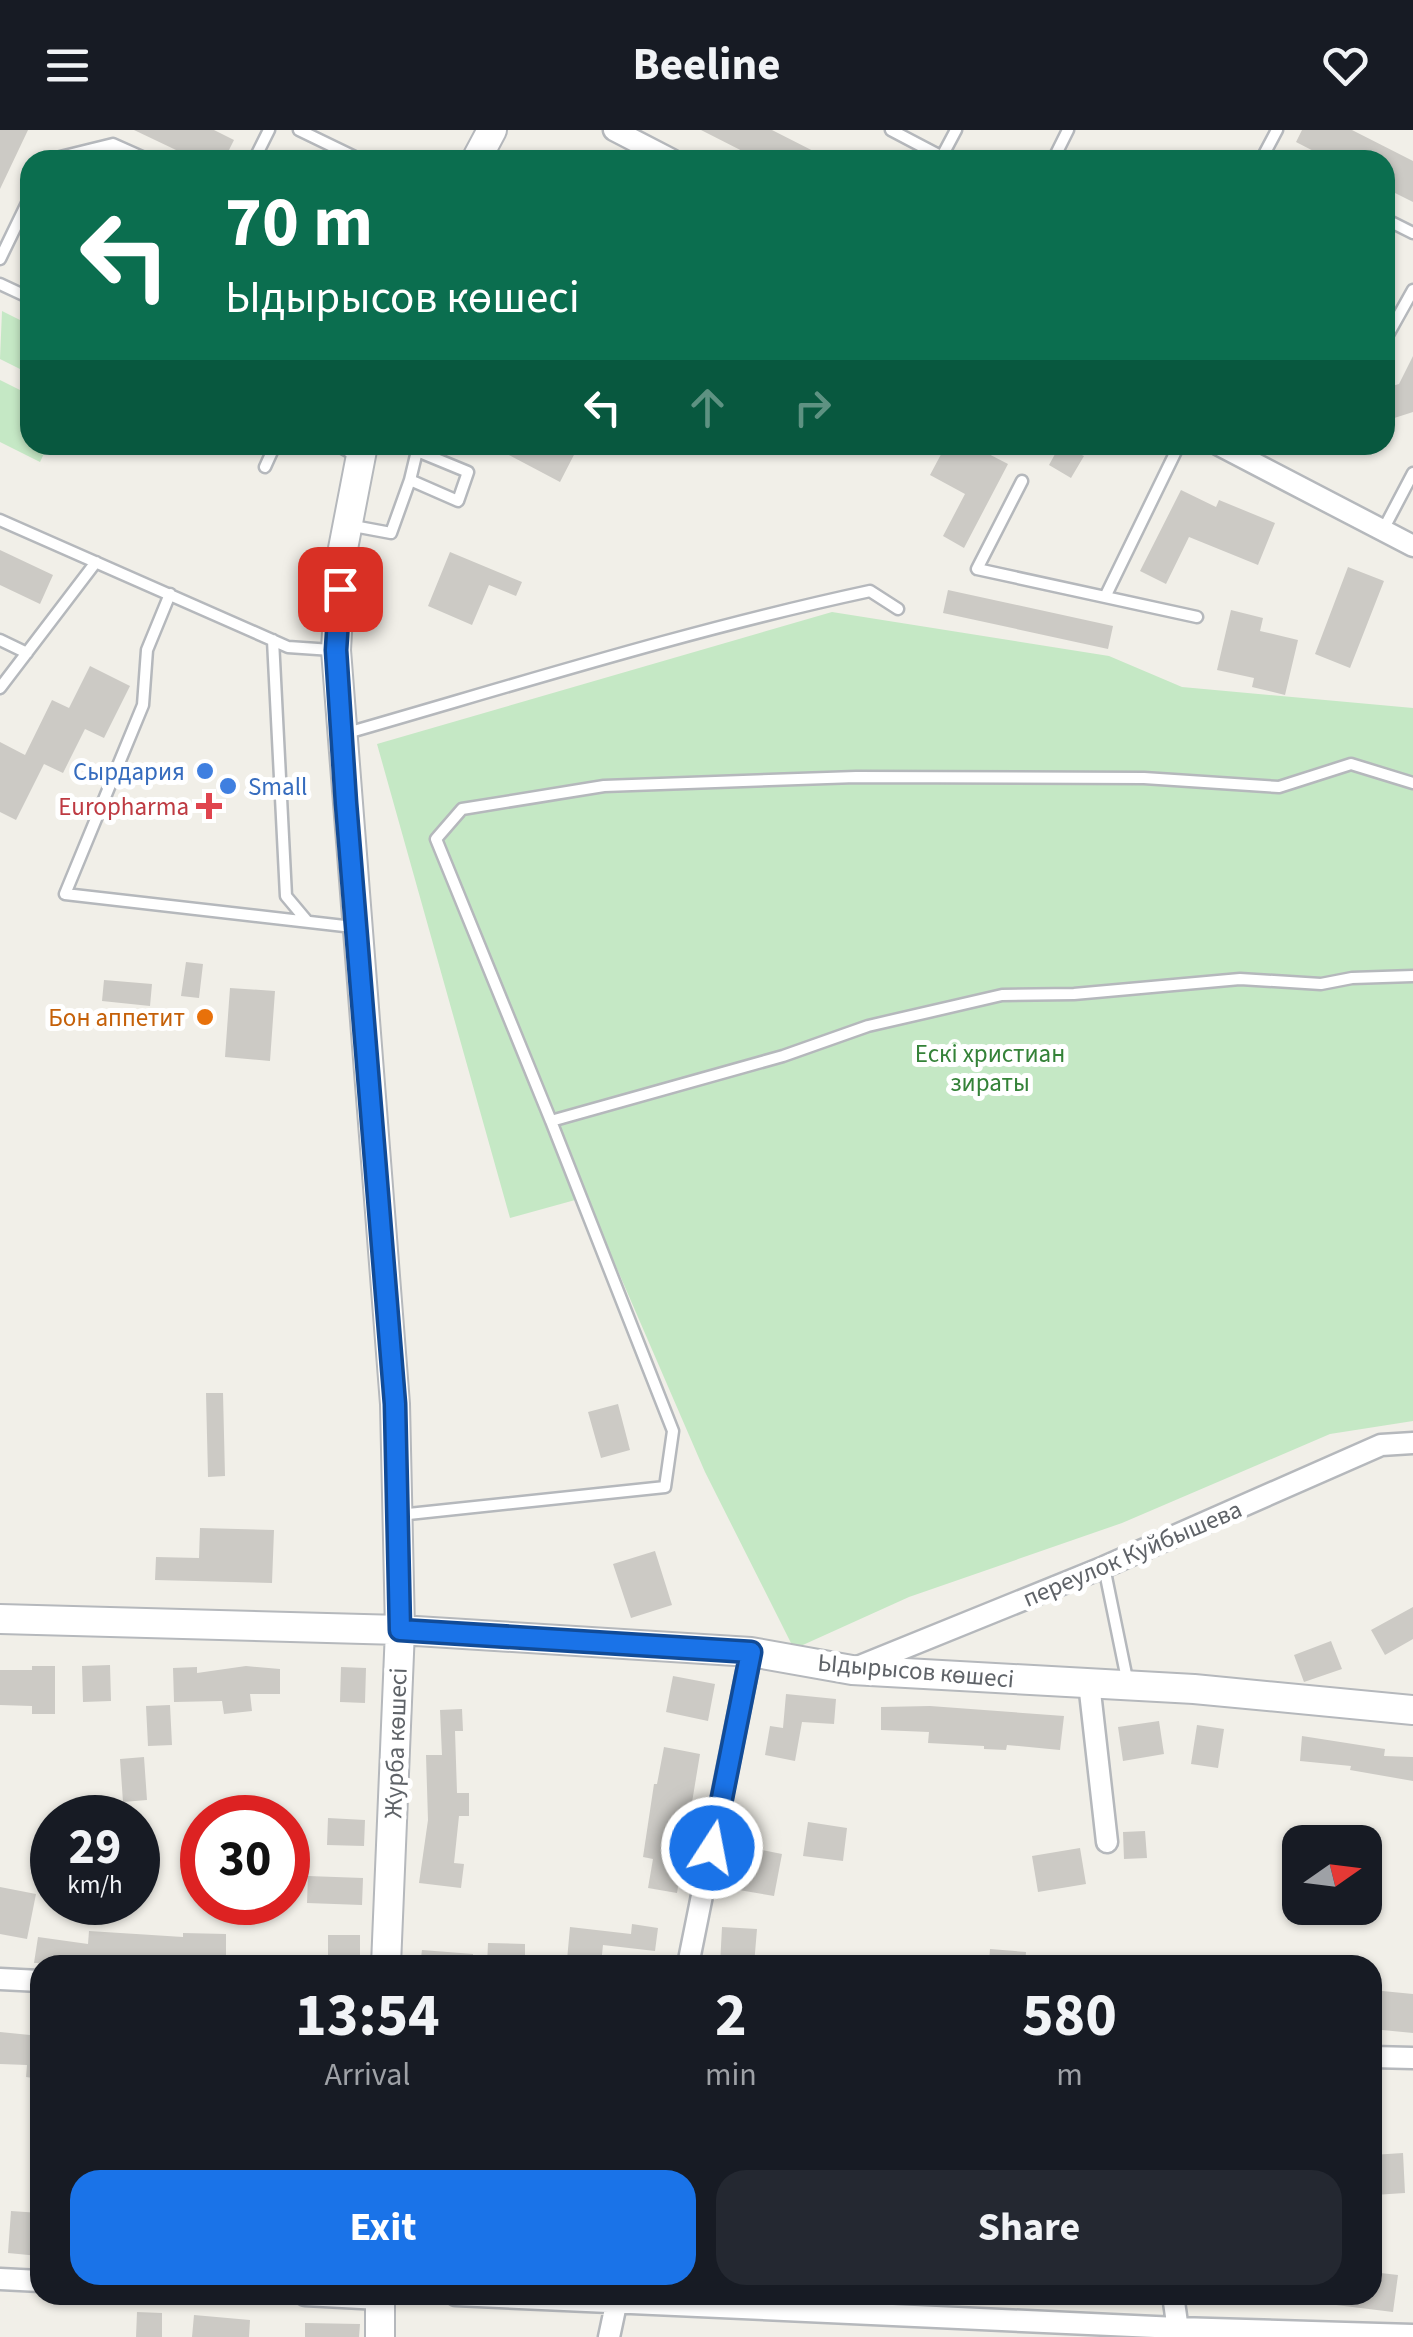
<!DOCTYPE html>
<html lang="en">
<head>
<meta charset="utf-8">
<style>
	:root { --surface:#171b24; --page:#242831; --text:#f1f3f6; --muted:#9ea1a6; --accent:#1a73e8 }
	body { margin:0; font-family:"Source Sans 3",sans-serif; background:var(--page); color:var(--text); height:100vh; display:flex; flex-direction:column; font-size:38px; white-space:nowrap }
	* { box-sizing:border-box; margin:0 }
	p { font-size:32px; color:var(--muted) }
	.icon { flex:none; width:55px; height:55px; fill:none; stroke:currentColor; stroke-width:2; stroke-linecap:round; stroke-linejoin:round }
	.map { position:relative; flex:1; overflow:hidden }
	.drawer { position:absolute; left:30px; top:1825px; width:1352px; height:350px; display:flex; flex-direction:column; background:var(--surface); border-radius:30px; box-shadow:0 2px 8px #0004 }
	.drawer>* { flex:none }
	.guide { position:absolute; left:20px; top:20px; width:1375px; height:305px; border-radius:30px; box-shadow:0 2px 8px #0004; background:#0b6e4f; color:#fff; overflow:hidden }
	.needle { width:65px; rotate:76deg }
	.buttons { position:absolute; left:1282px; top:1695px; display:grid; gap:20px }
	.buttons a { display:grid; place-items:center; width:100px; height:100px; border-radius:20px; background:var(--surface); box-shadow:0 2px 8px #0004; font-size:50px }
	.speed { position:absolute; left:30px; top:1665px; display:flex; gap:20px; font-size:50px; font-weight:700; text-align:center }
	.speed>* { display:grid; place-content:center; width:130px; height:130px; border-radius:50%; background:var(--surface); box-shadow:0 2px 8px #0004; line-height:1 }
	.speed small { font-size:25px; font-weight:400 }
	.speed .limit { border:15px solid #d22; background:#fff; color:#111 }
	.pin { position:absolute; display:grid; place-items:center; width:85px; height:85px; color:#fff; margin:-42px; border-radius:20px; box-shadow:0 5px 15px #0006 }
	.me { position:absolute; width:110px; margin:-55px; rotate:11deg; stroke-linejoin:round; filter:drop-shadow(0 0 8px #0008) }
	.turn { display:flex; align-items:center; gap:35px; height:210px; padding:0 40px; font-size:45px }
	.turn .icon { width:130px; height:130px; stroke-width:2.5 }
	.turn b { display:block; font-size:70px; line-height:85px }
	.lanes { display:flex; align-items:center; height:95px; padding:0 40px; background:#0003; justify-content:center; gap:50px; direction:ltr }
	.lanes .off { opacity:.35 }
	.eta { display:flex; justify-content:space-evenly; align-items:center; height:170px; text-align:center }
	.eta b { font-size:60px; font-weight:700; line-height:70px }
	.action { display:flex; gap:20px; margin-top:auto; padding:20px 40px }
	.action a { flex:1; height:115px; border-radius:30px; background:var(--accent); color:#fff; font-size:40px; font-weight:700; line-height:115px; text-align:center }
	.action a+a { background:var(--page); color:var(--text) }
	header { display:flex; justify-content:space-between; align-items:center; height:130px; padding:0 40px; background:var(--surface); font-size:45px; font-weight:700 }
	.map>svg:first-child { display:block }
	.green { fill:#c5e8c5 }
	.building { fill:#cccac5 }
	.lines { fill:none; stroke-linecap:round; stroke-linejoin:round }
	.service-casing { stroke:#b5b8bc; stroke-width:15 }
	.minor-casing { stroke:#b5b8bc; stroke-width:25 }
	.tertiary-casing { stroke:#b5b8bc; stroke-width:32 }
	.service { stroke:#fff; stroke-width:10 }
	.minor { stroke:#fff; stroke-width:20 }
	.tertiary { stroke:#fff; stroke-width:28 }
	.route-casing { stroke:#114b97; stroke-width:25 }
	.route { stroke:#1a73e8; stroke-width:18 }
	.shop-dot { fill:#3f7fe0; stroke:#fff; stroke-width:4 }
	.health-dot { fill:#e0444e; stroke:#fff; stroke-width:4 }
	.food-dot { fill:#e8710a; stroke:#fff; stroke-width:4 }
	.labels { text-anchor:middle; stroke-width:10; stroke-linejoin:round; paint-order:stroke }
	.shop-label { font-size:25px; fill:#366cbe; stroke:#fff; text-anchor:end }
	.health-label { font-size:25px; fill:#be3a42; stroke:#fff; text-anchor:end }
	.food-label { font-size:25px; fill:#c56008; stroke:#fff; text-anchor:end }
	.park-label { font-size:25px; fill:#348238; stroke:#fff }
	.street-label { font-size:25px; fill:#5f6368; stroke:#fff }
</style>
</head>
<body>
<header><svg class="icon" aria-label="menu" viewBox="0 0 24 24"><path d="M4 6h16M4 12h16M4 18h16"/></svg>Beeline<svg class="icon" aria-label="heart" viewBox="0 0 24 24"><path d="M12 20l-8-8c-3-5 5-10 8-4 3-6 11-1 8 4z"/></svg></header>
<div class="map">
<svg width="1413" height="2207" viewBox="0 0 1413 2207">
	<rect width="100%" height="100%" fill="#f1efe8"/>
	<path class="green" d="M2,181L30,195V244L0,229Z
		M0,250L30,265V315H48L40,332L0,312Z
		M832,482L1109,526L1182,557L1413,578V1291L1330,1304L1122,1393L909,1467L794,1519L705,1342L586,1067L510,1088L377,614Z"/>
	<path class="building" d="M0,0H28L0,59Z
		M134,0H214L234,10L224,30H197Z
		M701,0H772L831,30H760Z
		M1302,0H1352L1413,31V72L1385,58V30H1331L1296,12Z
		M1413,226V282L1385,291V258L1399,254Z
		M490,315H570L577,319L560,352Z
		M946,315H984L981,320L1008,334L964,418L943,406L965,364L930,345Z
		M1060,315L1084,326L1071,348L1049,335Z
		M1181,360L1216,377L1219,370L1275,393L1258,435L1189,407L1166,454L1140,441Z
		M0,420L53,445L40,474L0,455Z
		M450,422L522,452L516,466L489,455L472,495L428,476Z
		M1348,437L1384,451L1350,538L1315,524Z
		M948,460L1113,496L1108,519L943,483Z
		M1231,480L1263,488L1260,501L1298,510L1285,565L1252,557L1254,548L1217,540Z
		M90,536L130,556L104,608L85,599L63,643L44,634L16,690L0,682V612L25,625L52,570L69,578Z
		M186,832L203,834L199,868L181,866Z
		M104,850L152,854L150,876L102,871Z
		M230,858L275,861L270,931L225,927Z
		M206,1263H223L225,1346L208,1347Z
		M618,1274L630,1320L601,1328L588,1282Z
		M200,1398L274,1400L272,1453L155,1450L156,1427L199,1428Z
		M655,1421L672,1475L631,1488L613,1434Z
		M1413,1477V1509L1385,1525L1371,1500Z
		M1331,1511L1342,1539L1304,1552L1294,1525Z
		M110,1535L111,1571L83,1572L82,1536Z
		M32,1536H55V1584H32V1576L0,1575V1540H32Z
		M246,1536L280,1539V1564H250L252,1581L224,1584L222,1571L174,1572L173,1538L197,1537V1543Z
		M341,1537L366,1538L365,1573L340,1572Z
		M673,1546L715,1554L708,1591L666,1582Z
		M786,1564L836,1569L834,1594L802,1592L795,1631L765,1625L770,1596L783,1598Z
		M170,1575L172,1615L148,1616L146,1576Z
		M930,1576L1064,1586L1060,1620L1007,1615L1006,1620L984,1619V1616L928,1613L929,1602L881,1600V1577Z
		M462,1579L463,1601H455L457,1663H469V1686H459L454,1733L464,1734L461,1758L419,1753L428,1690L426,1625H442L440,1580Z
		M1159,1591L1164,1624L1123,1631L1118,1597Z
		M1197,1595L1224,1599L1218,1638L1191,1634Z
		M1302,1606L1385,1619L1384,1626L1413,1627V1651L1350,1640L1351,1636L1300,1631Z
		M664,1617L700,1624L677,1763L648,1758L653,1729L643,1727L654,1654H657Z
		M144,1627L147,1670L123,1672L120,1629Z
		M328,1688L365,1690L364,1716L327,1715Z
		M808,1692L847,1698L843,1731L803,1726Z
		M1145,1701L1147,1728L1124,1729L1123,1702Z
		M747,1717L782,1724L774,1766L739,1760Z
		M1080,1718L1086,1754L1038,1762L1032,1726Z
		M308,1746L363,1748L362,1775L307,1773Z
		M0,1757L36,1764L27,1809L0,1804Z
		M632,1794L658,1798L655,1821L603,1815L601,1834L567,1830L570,1797L631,1804Z
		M722,1797L757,1799L754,1835H720Z
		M89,1801L183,1807V1803L226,1804V1835L34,1833L38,1807L88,1814Z
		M328,1805H360V1831L328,1830Z
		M488,1813L525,1814V1835H487Z
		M990,1819L1026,1822L1025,1835H989Z
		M422,1820L473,1824V1835H420Z
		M1372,1860L1413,1864V1903L1372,1899Z
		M0,1902L40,1906V1949L26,1947L27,1935L0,1934Z
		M1403,2023L1405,2063L1374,2065L1372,2025Z
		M11,2081L40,2083L39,2126L8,2123Z
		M1372,2142L1398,2145L1393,2182L1336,2175L1337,2165H1372Z
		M137,2182L162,2183V2207H136Z
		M194,2185L250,2190L249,2207H192Z
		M305,2193L360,2194L359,2207H305Z"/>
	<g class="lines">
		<g class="service-casing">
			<path id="service" d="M299,0L361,30
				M891,0L948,30
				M48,30L113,14L149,30
				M254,30L269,0
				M940,30L956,0
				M1053,30L1068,0
				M1261,30L1277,0
				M1385,89L1413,103
				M0,129L30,67
				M0,154L30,168
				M1385,210L1413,160
				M337,315L360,328
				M265,337L275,315
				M410,350L417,321
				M1022,351L977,439L1197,487
				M0,390L288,517L332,520
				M348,395L391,403L410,350L458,371L468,342L417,321L418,315
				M1383,400L1413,343
				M170,464L147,520L143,575L65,764L353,797
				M1106,465L1179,315
				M0,510L27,523
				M273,510L286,766L307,791
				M0,558L96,432
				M347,603C521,553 693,499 870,461L898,479
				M551,991L436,709L462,679L604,656L856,647L1144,648L1279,657L1351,634L1413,653
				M399,1385L665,1357L673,1301L551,991L783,926L868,896L1002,865L1074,864L1240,849L1321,854L1352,848L1413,846
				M1104,1437L1128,1554"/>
		</g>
		<g class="minor-casing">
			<path id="minor" d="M614,0L672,30
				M1219,315L1413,416
				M855,1538L1104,1437L1381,1315L1413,1313
				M1089,1553L1107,1712
				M688,1835L751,1522
				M0,1849L40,1851
				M1372,1927L1413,1928
				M0,2149L40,2151
				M305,2165L380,2169
				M456,2165L1177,2198L1413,2205
				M1173,2165L1179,2207
				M609,2207L618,2165"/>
		</g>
		<g class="tertiary-casing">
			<path id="tertiary" d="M476,30L492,0
				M363,315L341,429L336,520L395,1274L400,1500L386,1835
				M0,1489L400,1500L751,1522L852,1540L1194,1559L1413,1580
				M380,2207V2165"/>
		</g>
		<use href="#service" class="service"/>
		<use href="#minor" class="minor"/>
		<use href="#tertiary" class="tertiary"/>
	</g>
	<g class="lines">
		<g class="route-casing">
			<path id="route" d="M340,459L336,520L346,673L395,1274L400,1500L751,1522L712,1718"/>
		</g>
		<use href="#route" class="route"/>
	</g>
	<g class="shop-dot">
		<circle cx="205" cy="641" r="10"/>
		<circle cx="228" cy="656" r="10"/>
	</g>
	<path class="health-dot" d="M204 661h10v10h10v10h-10v10h-10v-10h-10v-10h10z"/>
	<circle class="food-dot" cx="205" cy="887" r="10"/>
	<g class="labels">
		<g class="shop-label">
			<text x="185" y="650">Сырдария</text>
			<text x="248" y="665" text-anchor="start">Small</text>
		</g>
		<g class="health-label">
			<text x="189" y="685">Europharma</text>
		</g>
		<g class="food-label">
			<text x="185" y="896">Бон аппетит</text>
		</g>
		<g class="park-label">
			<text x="990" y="932">Ескі христиан<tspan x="990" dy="29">зираты</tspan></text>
		</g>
		<g class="street-label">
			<text transform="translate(1132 1423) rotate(-23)" y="9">переулок Куйбышева</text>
			<text transform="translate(916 1540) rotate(5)" y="9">Ыдырысов көшесі</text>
			<text transform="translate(395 1613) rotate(-88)" y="9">Журба көшесі</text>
		</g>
	</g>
</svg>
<div class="buttons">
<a><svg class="needle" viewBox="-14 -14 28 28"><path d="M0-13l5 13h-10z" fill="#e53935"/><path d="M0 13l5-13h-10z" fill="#9ea1a6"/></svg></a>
</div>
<div class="speed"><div>29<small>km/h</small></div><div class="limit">30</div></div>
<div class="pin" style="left:340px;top:459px;background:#d93025"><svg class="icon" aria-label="arrive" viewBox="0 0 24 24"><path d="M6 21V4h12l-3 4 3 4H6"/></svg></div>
<svg class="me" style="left:712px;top:1718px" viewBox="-20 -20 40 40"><circle r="17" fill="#1a73e8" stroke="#fff" stroke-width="3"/><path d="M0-11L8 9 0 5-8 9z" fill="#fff"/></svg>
<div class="guide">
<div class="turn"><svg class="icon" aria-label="left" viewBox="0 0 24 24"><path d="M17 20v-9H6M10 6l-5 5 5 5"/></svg><div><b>70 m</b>Ыдырысов көшесі</div></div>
<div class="lanes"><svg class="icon" aria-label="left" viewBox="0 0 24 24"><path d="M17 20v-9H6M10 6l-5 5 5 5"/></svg><svg class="icon off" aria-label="ahead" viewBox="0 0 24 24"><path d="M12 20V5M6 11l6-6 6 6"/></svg><svg class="icon off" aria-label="right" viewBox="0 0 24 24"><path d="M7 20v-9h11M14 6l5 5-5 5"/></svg></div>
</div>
<section class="drawer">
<div class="eta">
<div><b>13:54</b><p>Arrival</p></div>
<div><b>2</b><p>min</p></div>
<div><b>580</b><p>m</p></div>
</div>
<div class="action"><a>Exit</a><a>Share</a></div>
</section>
</div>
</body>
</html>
